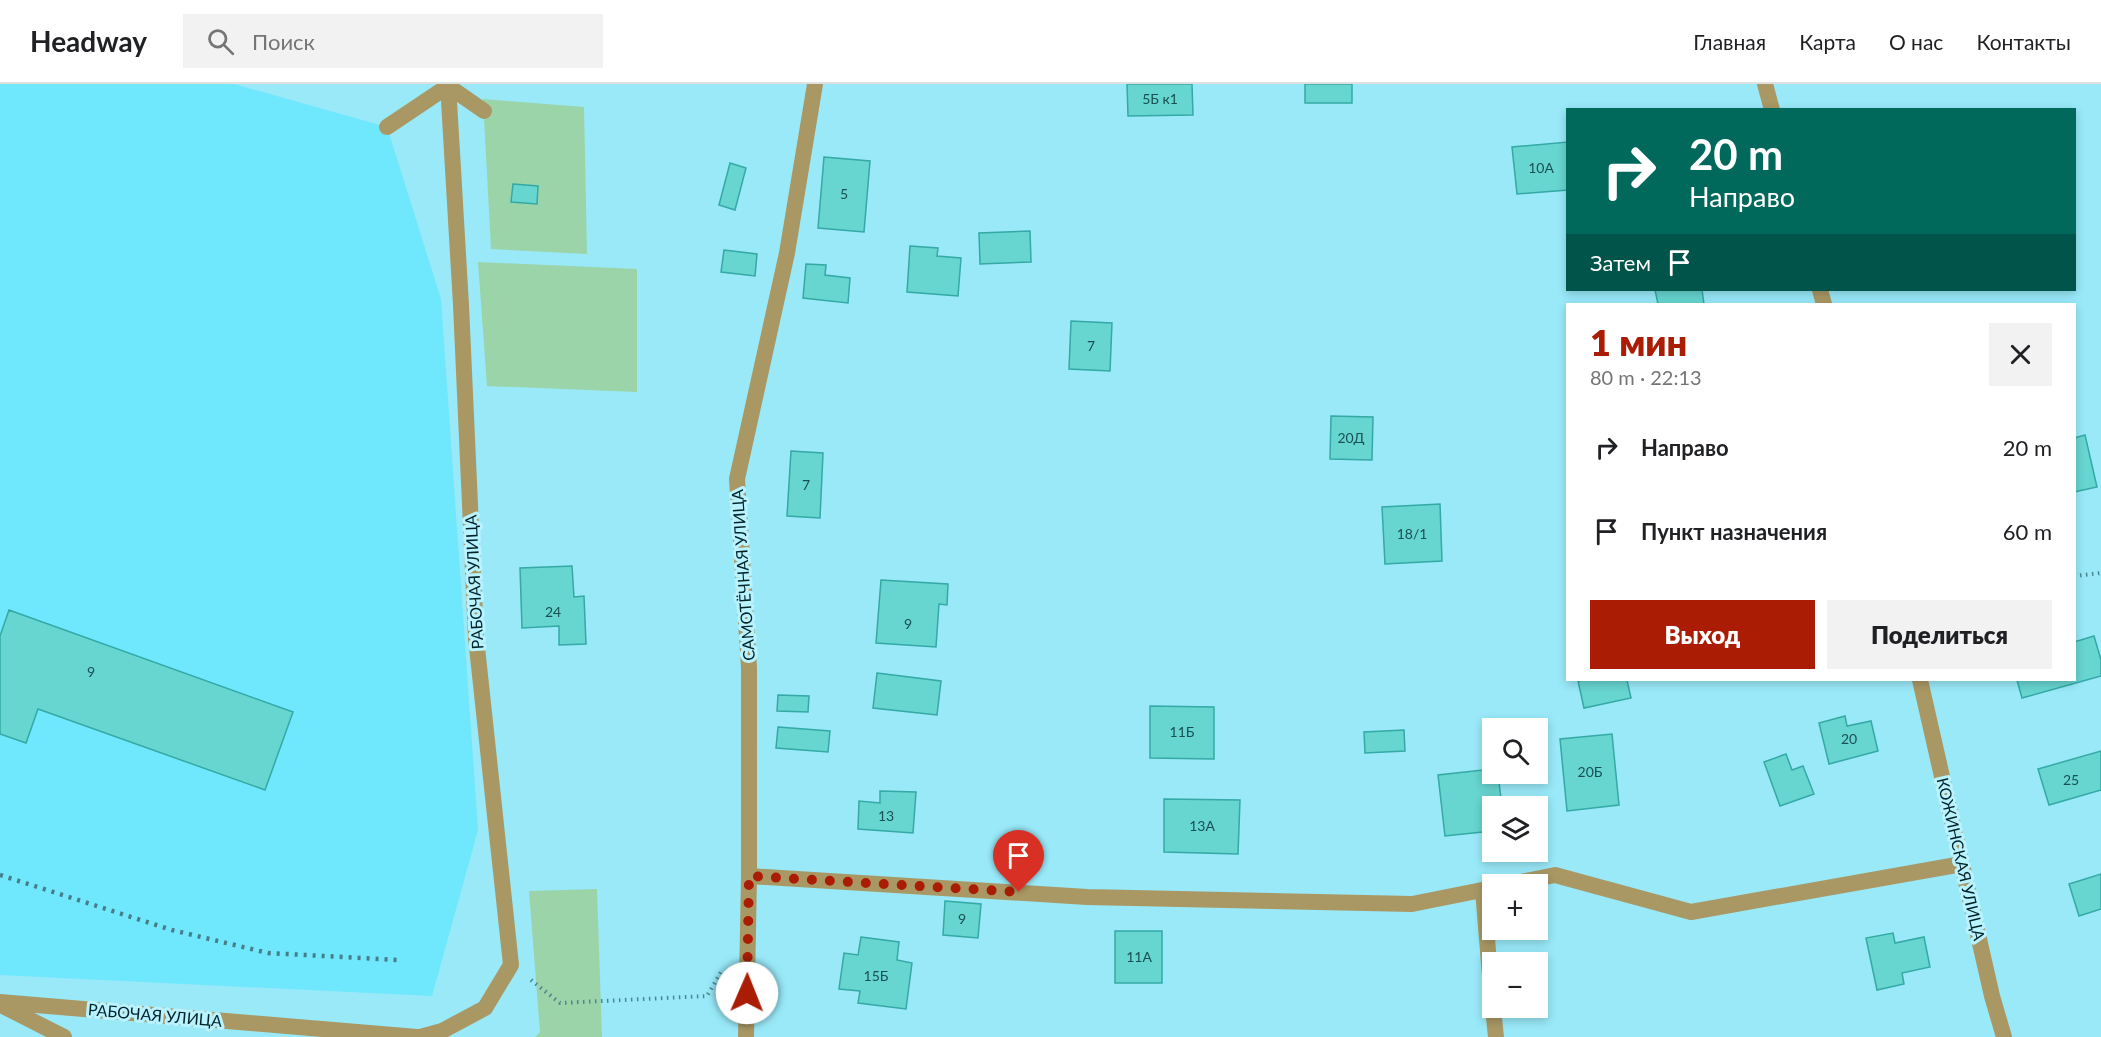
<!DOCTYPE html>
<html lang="ru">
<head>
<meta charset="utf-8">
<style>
	:root { --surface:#fff; --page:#f2f2f2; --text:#202124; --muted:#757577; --line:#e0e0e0; --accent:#ab1c04 }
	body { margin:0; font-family:Lato,sans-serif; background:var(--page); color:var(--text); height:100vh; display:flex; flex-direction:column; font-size:22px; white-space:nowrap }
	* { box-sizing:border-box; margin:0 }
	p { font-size:20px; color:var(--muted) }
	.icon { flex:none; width:33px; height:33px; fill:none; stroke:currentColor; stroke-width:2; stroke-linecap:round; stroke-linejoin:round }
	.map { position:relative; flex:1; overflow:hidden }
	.drawer { position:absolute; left:1566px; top:219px; width:510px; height:378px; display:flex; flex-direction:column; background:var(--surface); border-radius:0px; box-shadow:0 3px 9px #0003 }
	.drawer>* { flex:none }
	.hud { position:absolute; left:1566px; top:24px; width:510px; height:183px; border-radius:0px; box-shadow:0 3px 9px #0003; background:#00695c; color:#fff; overflow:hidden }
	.tools { position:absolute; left:1482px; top:634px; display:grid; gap:12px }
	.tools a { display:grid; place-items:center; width:66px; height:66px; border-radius:0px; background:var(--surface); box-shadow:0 3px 9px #0003; font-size:30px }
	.pin { position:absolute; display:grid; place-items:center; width:51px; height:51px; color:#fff; margin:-62px -26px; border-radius:50% 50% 50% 0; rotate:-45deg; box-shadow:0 0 6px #0007 }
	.pin .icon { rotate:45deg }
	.me { position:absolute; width:66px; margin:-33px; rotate:1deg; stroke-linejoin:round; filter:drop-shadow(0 0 4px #0008) }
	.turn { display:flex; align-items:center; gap:21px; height:126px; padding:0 24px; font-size:27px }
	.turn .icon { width:78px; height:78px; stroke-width:2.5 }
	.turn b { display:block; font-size:42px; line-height:51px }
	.then { display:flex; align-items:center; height:57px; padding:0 24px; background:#0003; gap:12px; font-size:22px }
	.round { display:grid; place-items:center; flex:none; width:63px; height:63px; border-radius:0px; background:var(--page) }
	.head { display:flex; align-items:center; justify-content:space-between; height:102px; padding:0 24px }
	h1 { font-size:36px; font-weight:800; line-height:45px; color:var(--accent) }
	.primary-button { display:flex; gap:12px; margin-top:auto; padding:12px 24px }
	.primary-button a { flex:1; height:69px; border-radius:0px; background:var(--accent); color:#fff; font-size:24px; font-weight:800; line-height:69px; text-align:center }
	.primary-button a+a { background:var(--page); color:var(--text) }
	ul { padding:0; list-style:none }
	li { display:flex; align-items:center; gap:18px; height:84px; padding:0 24px }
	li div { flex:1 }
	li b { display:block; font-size:22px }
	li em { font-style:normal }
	header { display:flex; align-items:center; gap:36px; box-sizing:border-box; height:84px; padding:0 30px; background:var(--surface); border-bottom:2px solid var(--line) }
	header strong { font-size:28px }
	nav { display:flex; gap:33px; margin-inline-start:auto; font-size:21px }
	.search { width:420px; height:54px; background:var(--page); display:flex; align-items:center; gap:15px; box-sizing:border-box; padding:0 21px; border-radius:0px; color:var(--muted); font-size:22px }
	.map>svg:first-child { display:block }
	.built { fill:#6fe7fd }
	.green { fill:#9ad4a8 }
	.building { fill:#67d5d0; stroke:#34a9a5; stroke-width:1.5 }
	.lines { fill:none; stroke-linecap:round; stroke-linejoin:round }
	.path { stroke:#4c8590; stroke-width:4; stroke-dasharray:1.5 4.5; stroke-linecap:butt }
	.service { stroke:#a99864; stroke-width:16 }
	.minor { stroke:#a99864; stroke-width:16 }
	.rail { stroke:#467d88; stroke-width:4.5; stroke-dasharray:3 6; stroke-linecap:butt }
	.route { stroke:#ab1c04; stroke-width:10; stroke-dasharray:0 18 }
	.labels { text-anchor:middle; stroke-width:6; stroke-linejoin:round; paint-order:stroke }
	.number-label { font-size:14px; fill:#1a5053 }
	.street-label { font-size:16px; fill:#002329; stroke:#b9f3ff }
</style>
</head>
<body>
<header>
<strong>Headway</strong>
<div class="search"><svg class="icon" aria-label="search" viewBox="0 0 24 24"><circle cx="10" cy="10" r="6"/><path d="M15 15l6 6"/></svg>Поиск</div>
<nav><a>Главная</a><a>Карта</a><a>О нас</a><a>Контакты</a></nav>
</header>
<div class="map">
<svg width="2101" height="953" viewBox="0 0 2101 953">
	<rect width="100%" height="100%" fill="#99e9f9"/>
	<path class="built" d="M0,0H234L387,43L441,215L478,746L432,912L0,891Z"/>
	<path class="green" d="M483,15L584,23L587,170L491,165Z
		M478,178L637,185V308L487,302Z
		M597,805L602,953H535L540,948L529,807Z"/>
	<path class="building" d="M1127,0H1192L1193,31L1128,32Z
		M1305,0H1352V19H1305Z
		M1568,58V106L1517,110L1512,63Z
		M824,73L870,77L864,148L818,144Z
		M730,79L746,84L735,126L719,121Z
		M513,100L538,102L537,120L511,118Z
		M1030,147L1031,178L980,180L979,149Z
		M910,162L938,164L937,172L961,174L958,212L907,208Z
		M724,166L757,170L755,192L721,188Z
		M806,180L826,181L825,191L850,194L848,219L803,214Z
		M1655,206H1702L1704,220H1658Z
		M1071,237L1112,239L1110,287L1069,285Z
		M1331,332L1373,333L1372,376L1330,375Z
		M2085,351L2097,403L2074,408V354Z
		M791,367L823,369L820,434L787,432Z
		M1440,420L1442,477L1385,480L1382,423Z
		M572,482L574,513L584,512L586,560L559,561V542L522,544L520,484Z
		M881,496L948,500L947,521L939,520L936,563L876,559Z
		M9,526L293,628L265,706L38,625L26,659L0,650V552Z
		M2094,552L2101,576V592L2022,614L2017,596H2074V558Z
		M877,589L941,597L937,631L873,624Z
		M1583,596H1627L1631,614L1584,624L1578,597Z
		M778,611L809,612L808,628L777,627Z
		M1150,622L1214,623V675L1150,674Z
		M1845,632L1847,642L1871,637L1878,667L1829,680L1819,639Z
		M778,643L830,647L828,668L776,664Z
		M1404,646L1405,667L1365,669L1364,648Z
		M1612,650L1619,721L1567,727L1560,655Z
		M2101,667V706L2049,721L2038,685Z
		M1786,670L1792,686L1803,682L1814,710L1780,722L1764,678Z
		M1492,685V690H1498L1502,723H1492V747L1445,752L1438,691Z
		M880,707L916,708L913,749L858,745L859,717L880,719Z
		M1164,715L1240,716L1238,770L1164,768Z
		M2101,790V825L2079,832L2069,800Z
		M945,817L981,820L978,854L943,851Z
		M1115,847H1162V899H1115Z
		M1893,849L1895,859L1924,853L1930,883L1902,889L1904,900L1877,906L1866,854Z
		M861,853L899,858L897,876L912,879L906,925L858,919L860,907L839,905L844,869L858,871Z"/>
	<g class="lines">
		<path class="path" d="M2074,492L2101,489
			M531,896L560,919L707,912L721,888"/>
		<path class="service" d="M387,43L448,2L484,27
			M749,792L1087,813L1412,820L1492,804
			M1506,801L1555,791L1691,828L1962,780
			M1483,806L1492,916
			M1493,924L1496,953"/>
		<path class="minor" d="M1765,0L1772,26
			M1820,206L1824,220
			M1920,596L1992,912L2004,953
			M0,918L417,953
			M3,922L64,953
			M420,953L442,947L485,924L511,881L476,554L461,221L448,0
			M746,953L749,792V584L737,395L787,169L815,0"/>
		<path class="rail" d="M0,791L172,846L268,869L398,876"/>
	</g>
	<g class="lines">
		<path class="route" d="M747,909L749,792L1019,808"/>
	</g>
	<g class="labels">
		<g class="number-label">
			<text x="1160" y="20">5Б к1</text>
			<text x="1541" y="89">10А</text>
			<text x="844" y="115">5</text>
			<text x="1091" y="267">7</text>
			<text x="1351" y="359">20Д</text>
			<text x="806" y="406">7</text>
			<text x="1412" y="455">18/1</text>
			<text x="553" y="533">24</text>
			<text x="908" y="545">9</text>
			<text x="91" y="593">9</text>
			<text x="1182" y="653">11Б</text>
			<text x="1849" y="660">20</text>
			<text x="1590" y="693">20Б</text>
			<text x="2071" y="701">25</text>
			<text x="886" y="737">13</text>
			<text x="1202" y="747">13А</text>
			<text x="962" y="840">9</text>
			<text x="1139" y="878">11А</text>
			<text x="876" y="897">15Б</text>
		</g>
		<g class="street-label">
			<text transform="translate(743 491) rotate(-94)" y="6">САМОТЁЧНАЯ УЛИЦА</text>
			<text transform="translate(474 498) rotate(-93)" y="6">РАБОЧАЯ УЛИЦА</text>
			<text transform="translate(1961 775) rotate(77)" y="6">КОЖИНСКАЯ УЛИЦА</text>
			<text transform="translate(155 931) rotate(5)" y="6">РАБОЧАЯ УЛИЦА</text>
		</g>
	</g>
</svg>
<div class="tools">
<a><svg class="icon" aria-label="search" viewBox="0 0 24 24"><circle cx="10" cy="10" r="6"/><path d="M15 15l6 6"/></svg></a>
<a><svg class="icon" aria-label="layers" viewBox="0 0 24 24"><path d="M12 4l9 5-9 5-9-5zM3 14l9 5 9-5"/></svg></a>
<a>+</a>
<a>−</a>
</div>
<div class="pin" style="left:1019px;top:808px;background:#d93025"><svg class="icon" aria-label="arrive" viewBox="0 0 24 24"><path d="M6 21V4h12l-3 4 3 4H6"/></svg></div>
<svg class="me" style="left:747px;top:909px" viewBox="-20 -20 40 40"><circle r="19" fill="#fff"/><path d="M0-13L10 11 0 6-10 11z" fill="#ab1c04"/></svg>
<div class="hud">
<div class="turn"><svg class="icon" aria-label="right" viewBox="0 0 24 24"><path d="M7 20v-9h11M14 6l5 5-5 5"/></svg><div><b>20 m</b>Направо</div></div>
<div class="then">Затем<svg class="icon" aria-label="arrive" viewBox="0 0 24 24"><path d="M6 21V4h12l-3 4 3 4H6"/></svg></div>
</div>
<section class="drawer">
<div class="head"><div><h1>1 мин</h1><p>80 m · 22:13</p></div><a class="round"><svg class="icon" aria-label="close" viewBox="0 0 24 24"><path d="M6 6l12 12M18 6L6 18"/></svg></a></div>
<ul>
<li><svg class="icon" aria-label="right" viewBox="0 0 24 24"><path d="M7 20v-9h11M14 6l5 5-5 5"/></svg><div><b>Направо</b></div><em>20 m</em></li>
<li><svg class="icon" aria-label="arrive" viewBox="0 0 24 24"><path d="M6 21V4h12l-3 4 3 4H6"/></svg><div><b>Пункт назначения</b></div><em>60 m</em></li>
</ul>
<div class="primary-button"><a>Выход</a><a>Поделиться</a></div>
</section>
</div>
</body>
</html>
